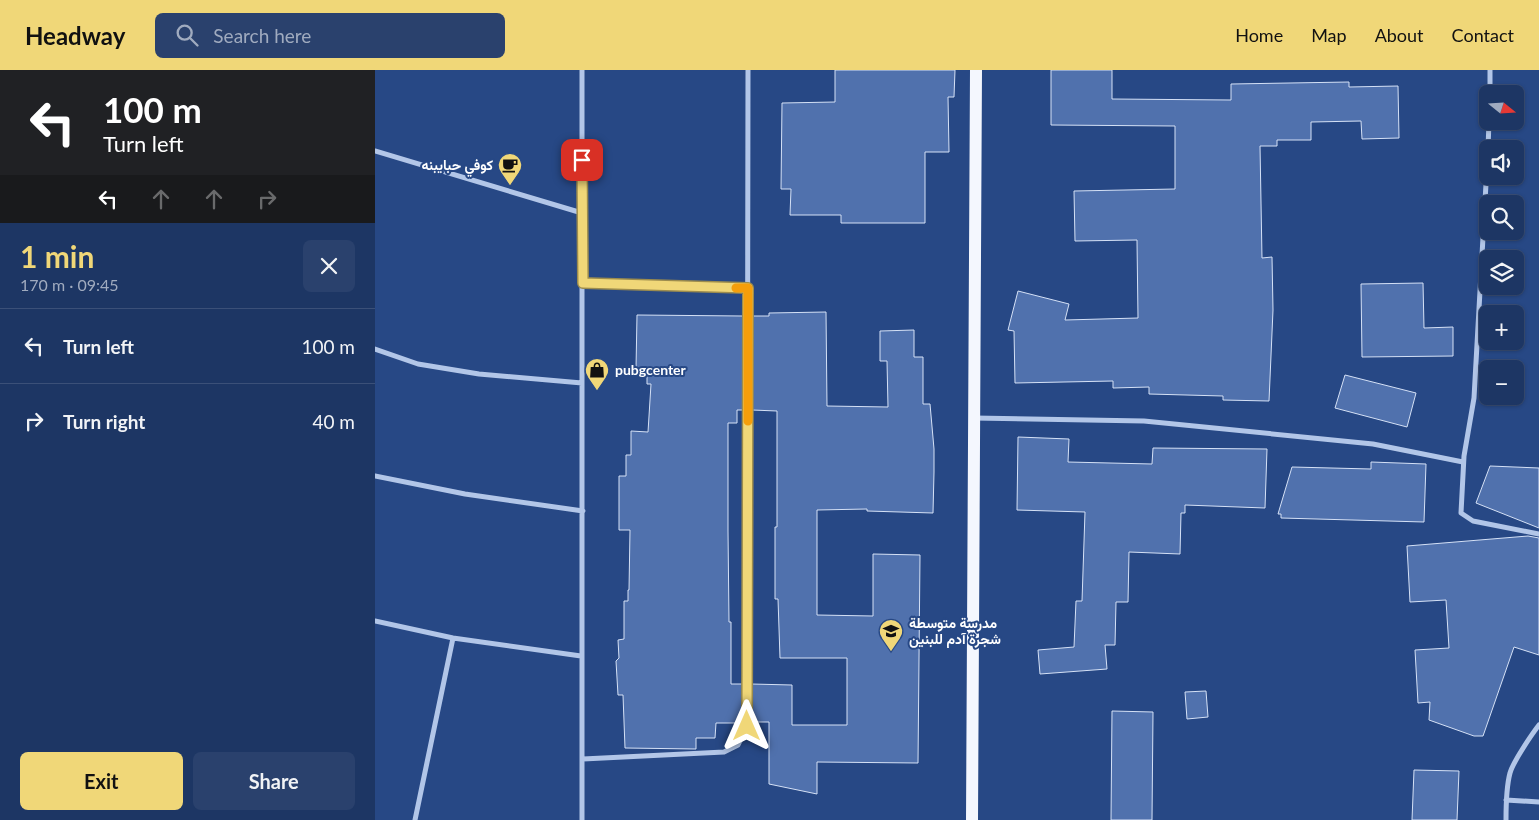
<!DOCTYPE html>
<html lang="en">
<head>
<meta charset="utf-8">
<style>
	:root { --surface:#1d3664; --page:#2a416d; --text:#f1f3f6; --muted:#a0abbf; --line:#3b5078; --accent:#f0d778 }
	body { margin:0; font-family:Lato,Vazirmatn,sans-serif; background:var(--page); color:var(--text); height:100vh; display:flex; flex-direction:column; font-size:19px; white-space:nowrap }
	* { box-sizing:border-box; margin:0 }
	p { font-size:16px; color:var(--muted) }
	.icon { flex:none; width:28px; height:28px; fill:none; stroke:currentColor; stroke-width:2; stroke-linecap:round; stroke-linejoin:round }
	.map { position:relative; flex:1; overflow:hidden }
	.details { display:flex; flex-direction:column; background:var(--surface); width:375px }
	.details>* { flex:none }
	.banner { background:#202124; color:#fff; overflow:hidden }
	.needle { width:32px; rotate:108deg }
	.controls { position:absolute; left:1104px; top:15px; display:grid; gap:10px }
	.controls a { display:grid; place-items:center; width:45px; height:45px; border-radius:8px; background:var(--surface); box-shadow:0 1px 4px #0004,0 0 0 1px var(--line); font-size:25px }
	.pin { position:absolute; display:grid; place-items:center; width:42px; height:42px; color:#fff; margin:-21px; border-radius:10px; box-shadow:0 2px 8px #0006 }
	.me { position:absolute; width:55px; margin:-28px; rotate:0deg; stroke-linejoin:round; filter:drop-shadow(0 0 4px #0008) }
	.turn { display:flex; align-items:center; gap:18px; height:105px; padding:0 20px; font-size:22px }
	.turn .icon { width:65px; height:65px; stroke-width:2.5 }
	.turn b { display:block; font-size:35px; line-height:42px }
	.lanes { display:flex; align-items:center; height:48px; padding:0 20px; background:#0003; justify-content:center; gap:25px; direction:ltr }
	.lanes .off { opacity:.35 }
	.round { display:grid; place-items:center; flex:none; width:52px; height:52px; border-radius:8px; background:var(--page) }
	.overview { display:flex; align-items:center; justify-content:space-between; height:85px; padding:0 20px }
	h1 { font-size:30px; font-weight:700; line-height:38px; color:var(--accent) }
	.action { display:flex; gap:10px; margin-top:auto; padding:10px 20px }
	.action a { flex:1; height:58px; border-radius:8px; background:var(--accent); color:#111; font-size:20px; font-weight:700; line-height:58px; text-align:center }
	.action a+a { background:var(--page); color:var(--text) }
	ul { padding:0; list-style:none }
	li { display:flex; align-items:center; gap:15px; height:75px; padding:0 20px; border-top:1px solid var(--line) }
	li div { flex:1 }
	li b { display:block; font-size:19px }
	li em { font-style:normal }
	header { display:flex; align-items:center; gap:30px; box-sizing:border-box; height:70px; padding:0 25px; background:var(--accent); color:#111 }
	header strong { font-size:24px }
	nav { display:flex; gap:28px; margin-inline-start:auto; font-size:18px }
	.search { width:350px; height:45px; background:var(--page); display:flex; align-items:center; gap:12px; box-sizing:border-box; padding:0 18px; border-radius:8px; color:var(--muted); font-size:19px }
	main { display:flex; flex:1; min-height:0 }
	.map>svg:first-child { display:block }
	.building { fill:#5071ad; stroke:#d5e1f6 }
	.lines { fill:none; stroke-linecap:round; stroke-linejoin:round }
	.minor { stroke:#b2c6e8; stroke-width:5 }
	.primary { stroke:#f4f7fe; stroke-width:12 }
	.route-casing { stroke:#9c8c4e; stroke-width:12 }
	.route { stroke:#f0d778; stroke-width:9 }
	.slow { stroke:#f59e0b; stroke-width:9 }
	.labels { text-anchor:middle; stroke-width:4; stroke-linejoin:round; paint-order:stroke }
	.poi-label { font-size:14px; font-weight:bold; fill:#fff; stroke:#274885; text-anchor:start }
</style>
</head>
<body>
<header>
<strong>Headway</strong>
<div class="search"><svg class="icon" aria-label="search" viewBox="0 0 24 24"><circle cx="10" cy="10" r="6"/><path d="M15 15l6 6"/></svg>Search here</div>
<nav><a>Home</a><a>Map</a><a>About</a><a>Contact</a></nav>
</header>
<main>
<section class="details">
<div class="banner">
<div class="turn"><svg class="icon" aria-label="left" viewBox="0 0 24 24"><path d="M17 20v-9H6M10 6l-5 5 5 5"/></svg><div><b>100 m</b>Turn left</div></div>
<div class="lanes"><svg class="icon" aria-label="left" viewBox="0 0 24 24"><path d="M17 20v-9H6M10 6l-5 5 5 5"/></svg><svg class="icon off" aria-label="ahead" viewBox="0 0 24 24"><path d="M12 20V5M6 11l6-6 6 6"/></svg><svg class="icon off" aria-label="ahead" viewBox="0 0 24 24"><path d="M12 20V5M6 11l6-6 6 6"/></svg><svg class="icon off" aria-label="right" viewBox="0 0 24 24"><path d="M7 20v-9h11M14 6l5 5-5 5"/></svg></div>
</div>
<div class="overview"><div><h1>1 min</h1><p>170 m · 09:45</p></div><a class="round"><svg class="icon" aria-label="close" viewBox="0 0 24 24"><path d="M6 6l12 12M18 6L6 18"/></svg></a></div>
<ul>
<li><svg class="icon" aria-label="left" viewBox="0 0 24 24"><path d="M17 20v-9H6M10 6l-5 5 5 5"/></svg><div><b>Turn left</b></div><em>100 m</em></li>
<li><svg class="icon" aria-label="right" viewBox="0 0 24 24"><path d="M7 20v-9h11M14 6l5 5-5 5"/></svg><div><b>Turn right</b></div><em>40 m</em></li>
</ul>
<div class="action"><a>Exit</a><a>Share</a></div>
</section>
<div class="map">
<svg width="1164" height="750" viewBox="0 0 1164 750">
	<rect width="100%" height="100%" fill="#274885"/>
	<path class="building" d="M460,0H580L579,27H573L574,82H550V153H466V145H415L416,119H406L407,33L460,32Z
		M676,0H737V29L856,30V14L974,12V17L1023,16L1024,68L987,69L986,51L936,52V70H902V76H885L887,188L897,187L898,240L894,331L848,330V326L774,324V317L738,318V311L640,313L639,261L633,260L643,221L694,234L690,250L763,248L762,170L700,171L699,121L800,119V56L676,55Z
		M1048,213L1049,258L1078,257V286L987,287L986,214Z
		M451,242L452,336L513,337L512,291H505V261L539,260V287H548V334H555L559,379V402L558,443L492,441V439L442,440V545L498,546V484L545,485L543,693L442,692V724L394,714V652H376V614L417,615V655H472V588H405L403,529H400V457H402V341L377,340V246H394V243Z
		M262,245L368,246V340H362V353H353V461L354,552H356V614H368V653H341L340,668H321V679L250,678L248,625H243L241,591L244,588L243,570L249,569V531H253V520H254L255,460H244V406H251V385H256V361L273,362L276,314H272V299H261Z
		M970,305L1041,323L1032,357L960,338Z
		M643,367L694,369L693,392L777,394L778,378L892,379L890,438L810,435V443H806L805,484L754,482L753,532H741L740,575H730L732,599L665,604L663,580L699,577L701,531H707L710,442L642,440Z
		M996,392L1051,394L1049,452L906,448V444H903L917,397L996,399Z
		M1115,396L1164,398V458L1101,433Z
		M1153,466L1164,468V585L1139,577L1108,666H1099L1054,650L1055,632L1043,633L1040,580L1074,578L1071,530L1035,532L1032,476Z
		M831,621L833,647L812,649L810,622Z
		M737,641L778,642L777,750H736Z
		M1039,700L1084,701L1082,750H1037Z"/>
	<g class="lines">
		<path class="minor" d="M207,0V750
			M1115,24V0
			M1113,79L1114,51
			M0,81L207,143
			M1112,96L1099,328L1089,386L1086,443L1098,451L1164,464
			M208,213L373,218
			M0,279L43,294L104,304L207,313
			M599,348L769,351L998,374L1088,392
			M0,406L90,424L208,441
			M0,551L78,568L206,586
			M208,689L349,682L363,675L372,657L373,0
			M1131,730L1164,732
			M40,750L78,568
			M1131,750C1131,734 1131,718 1135,703C1138,692 1157,664 1164,655"/>
		<path class="primary" d="M597,750L601,0"/>
	</g>
	<g class="lines">
		<g class="route-casing">
			<path id="route" d="M207,90L208,213L373,218L372,656"/>
		</g>
		<use href="#route" class="route"/>
		<path class="slow" d="M361,218H373V351"/>
	</g>
	<defs>
		<g id="cafe-pin" transform="scale(1.25)"><path d="M0 17L-7.5 6A9.5 9.5 0 1 1 7.5 6Z" fill="#f0d778" stroke="#274885"/><path d="M-5.5-4.5H6V0H3Q3 3.5 0 3.5H-2.5Q-5.5 3.5-5.5 0ZM3-3.2v2h1.7v-2ZM-6 4.5H4V6H-6Z" fill="#111"/></g>
		<g id="shop-pin" transform="scale(1.25)"><path d="M0 17L-7.5 6A9.5 9.5 0 1 1 7.5 6Z" fill="#f0d778" stroke="#274885"/><path d="M-5-2.5h2.3a2.7 3.5 0 0 1 5.4 0H5L5.5 6h-11ZM-1.5-2.5h3a1.5 2.3 0 0 0-3 0Z" fill="#111"/></g>
		<g id="school-pin" transform="scale(1.25)"><path d="M0 17L-7.5 6A9.5 9.5 0 1 1 7.5 6Z" fill="#f0d778" stroke="#274885"/><path d="M0-5L7-2L0 1L-7-2ZM-4 1L0 2.5L4 1V4Q0 6-4 4Z" fill="#111"/></g>
	</defs>
	<g fill-rule="evenodd">
		<use href="#cafe-pin" x="135" y="95"/>
		<use href="#shop-pin" x="222" y="300"/>
		<use href="#school-pin" x="516" y="561"/>
	</g>
	<g class="labels">
		<g class="poi-label">
			<text x="118" y="100" text-anchor="end">كوفي حبايبنه</text>
			<text x="240" y="305">pubgcenter</text>
			<text x="534" y="558">مدرسة متوسطة<tspan x="534" dy="16">شجرة آدم للبنين</tspan></text>
		</g>
	</g>
</svg>
<div class="controls">
<a><svg class="needle" viewBox="-14 -14 28 28"><path d="M0-13l5 13h-10z" fill="#e53935"/><path d="M0 13l5-13h-10z" fill="#a0abbf"/></svg></a>
<a><svg class="icon" aria-label="sound" viewBox="0 0 24 24"><path d="M4 9h4l5-4v14l-5-4H4zM17 9q2 3 0 6"/></svg></a>
<a><svg class="icon" aria-label="search" viewBox="0 0 24 24"><circle cx="10" cy="10" r="6"/><path d="M15 15l6 6"/></svg></a>
<a><svg class="icon" aria-label="layers" viewBox="0 0 24 24"><path d="M12 4l9 5-9 5-9-5zM3 14l9 5 9-5"/></svg></a>
<a>+</a>
<a>−</a>
</div>
<div class="pin" style="left:207px;top:90px;background:#d93025"><svg class="icon" aria-label="arrive" viewBox="0 0 24 24"><path d="M6 21V4h12l-3 4 3 4H6"/></svg></div>
<svg class="me" style="left:372px;top:656px" viewBox="-20 -20 40 40"><path d="M0-17L14 15 0 8-14 15z" fill="#f0d778" stroke="#fff" stroke-width="4"/></svg>
</div>
</main>
</body>
</html>
